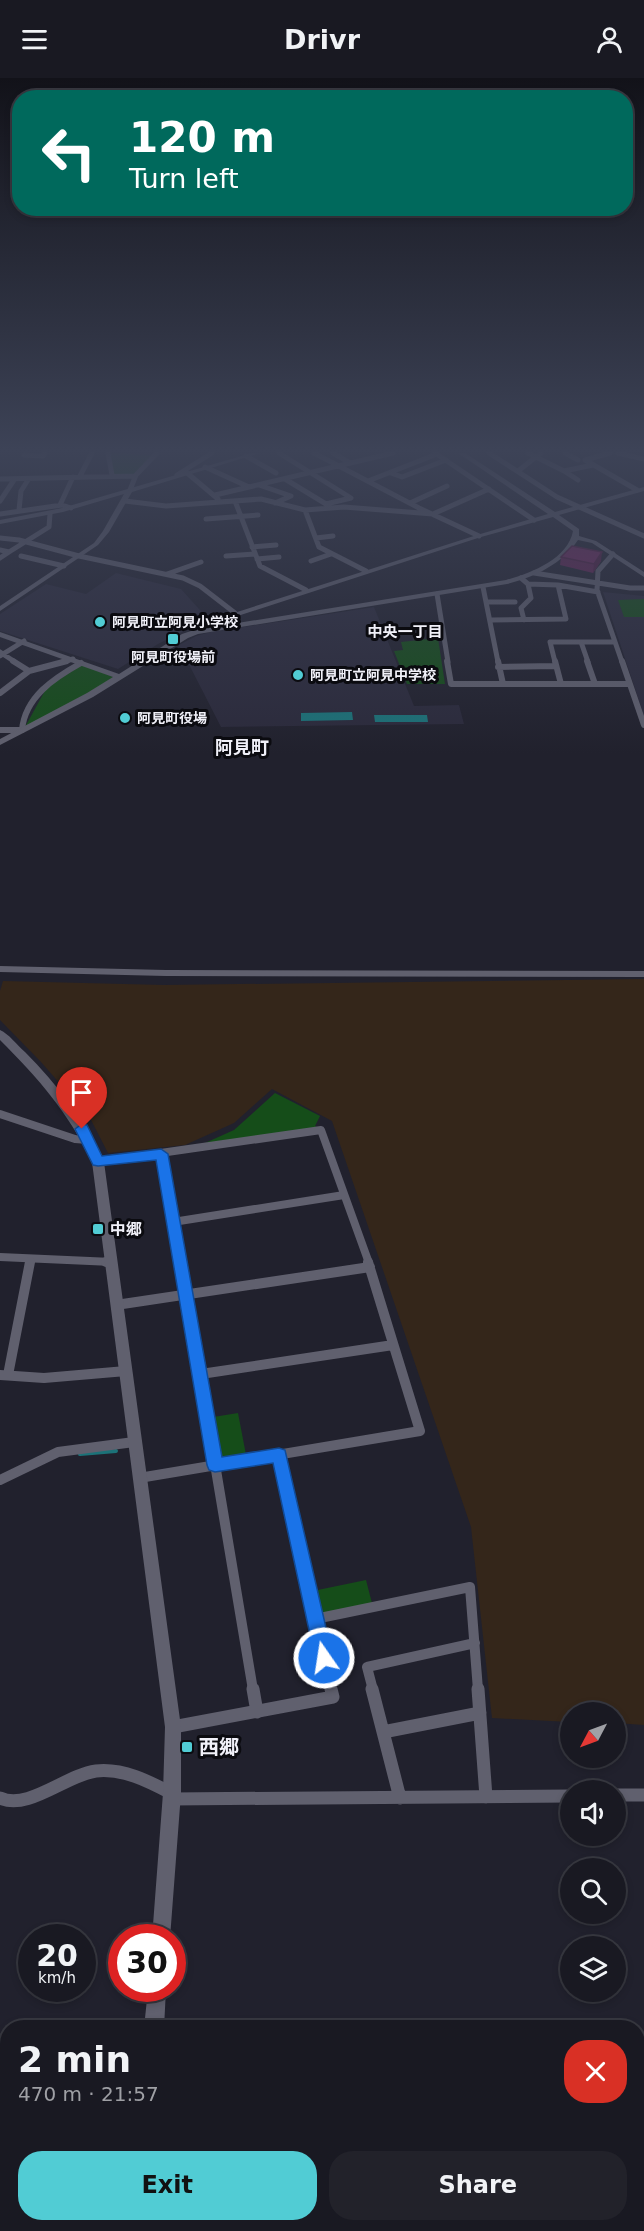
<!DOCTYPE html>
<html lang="en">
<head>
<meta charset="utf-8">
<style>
	:root { --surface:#191922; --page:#22222a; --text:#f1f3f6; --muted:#9fa0a5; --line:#373840; --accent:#51ccd4 }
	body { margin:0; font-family:"DejaVu Sans","Noto Sans JP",sans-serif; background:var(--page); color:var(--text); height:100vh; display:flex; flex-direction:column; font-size:22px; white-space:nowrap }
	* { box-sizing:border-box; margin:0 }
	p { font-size:20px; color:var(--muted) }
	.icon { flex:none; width:33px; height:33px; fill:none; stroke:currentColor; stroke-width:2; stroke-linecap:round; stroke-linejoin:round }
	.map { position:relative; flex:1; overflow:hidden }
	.details { position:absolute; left:0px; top:1942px; width:645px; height:212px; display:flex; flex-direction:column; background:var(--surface); border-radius:24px 24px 0 0; box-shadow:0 3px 9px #0003,0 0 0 2px var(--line) }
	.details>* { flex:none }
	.top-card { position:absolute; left:12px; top:12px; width:621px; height:126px; border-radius:24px; box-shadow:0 3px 9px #0003,0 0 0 2px var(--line); background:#00695c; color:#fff; overflow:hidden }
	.needle { width:39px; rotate:229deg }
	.buttons { position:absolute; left:560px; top:1624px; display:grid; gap:12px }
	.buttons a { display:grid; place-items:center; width:66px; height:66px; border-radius:50%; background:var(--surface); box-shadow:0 3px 9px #0003,0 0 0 2px var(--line); font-size:30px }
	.speed { position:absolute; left:18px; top:1846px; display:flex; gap:12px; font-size:30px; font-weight:700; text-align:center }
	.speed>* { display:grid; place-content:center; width:78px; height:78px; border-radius:50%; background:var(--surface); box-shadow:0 3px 9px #0003,0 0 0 2px var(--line); line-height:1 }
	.speed small { font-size:15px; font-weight:400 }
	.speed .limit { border:9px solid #d22; background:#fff; color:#111 }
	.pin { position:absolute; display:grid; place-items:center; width:51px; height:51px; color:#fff; margin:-62px -26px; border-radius:50% 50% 50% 0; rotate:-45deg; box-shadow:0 0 6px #0007 }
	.pin .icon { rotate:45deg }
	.me { position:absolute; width:66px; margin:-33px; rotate:347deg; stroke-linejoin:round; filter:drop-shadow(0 0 4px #0008) }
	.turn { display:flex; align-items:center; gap:21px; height:126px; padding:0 18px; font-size:27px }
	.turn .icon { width:78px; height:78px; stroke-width:2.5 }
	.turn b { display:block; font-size:42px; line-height:51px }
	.round { display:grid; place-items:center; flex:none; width:63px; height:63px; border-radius:24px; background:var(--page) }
	.head { display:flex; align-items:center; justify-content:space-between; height:102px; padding:0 18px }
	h1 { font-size:36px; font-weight:600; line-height:45px }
	.button { display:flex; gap:12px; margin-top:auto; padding:12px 18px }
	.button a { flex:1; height:69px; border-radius:24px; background:var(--accent); color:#111; font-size:24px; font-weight:600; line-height:69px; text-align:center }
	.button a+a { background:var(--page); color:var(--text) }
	header { display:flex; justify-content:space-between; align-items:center; height:78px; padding:0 18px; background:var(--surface); font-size:27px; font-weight:600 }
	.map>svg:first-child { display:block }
	.built { fill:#2b2a3b }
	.industrial { fill:#34261a }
	.green { fill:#154d19 }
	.water { fill:#1c7278 }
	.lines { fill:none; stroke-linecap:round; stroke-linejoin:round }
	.stream { stroke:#1c7278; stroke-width:4 }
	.street-far4 { stroke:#60606e; stroke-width:5 }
	.street-far3 { stroke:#60606e; stroke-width:6 }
	.street-far2 { stroke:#60606e; stroke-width:8 }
	.street-far1 { stroke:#60606e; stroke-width:10 }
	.street { stroke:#60606e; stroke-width:13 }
	.secondary { fill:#60606e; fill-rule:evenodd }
	.wall { fill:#652253 }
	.shaded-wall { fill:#531b43 }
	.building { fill:#762760; stroke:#531b43; stroke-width:1.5 }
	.route { fill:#1a73e8; stroke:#114b97; stroke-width:1.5 }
	.poi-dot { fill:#51ccd4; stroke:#0b0b10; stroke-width:2 }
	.labels { text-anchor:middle; stroke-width:6; stroke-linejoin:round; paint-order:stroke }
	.far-poi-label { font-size:14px; font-weight:bold; fill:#f0f0f8; stroke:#0b0b10; text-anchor:start }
	.far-neighbourhood-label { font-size:15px; font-weight:bold; fill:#f0f0f8; stroke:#0b0b10 }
	.poi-label { font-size:16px; font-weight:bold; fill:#f0f0f8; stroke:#0b0b10; text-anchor:start }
	.far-district-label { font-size:18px; font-weight:bold; fill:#f0f0f8; stroke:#0b0b10 }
	.near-poi-label { font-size:20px; font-weight:bold; fill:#f0f0f8; stroke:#0b0b10; text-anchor:start }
</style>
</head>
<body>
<header><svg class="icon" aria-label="menu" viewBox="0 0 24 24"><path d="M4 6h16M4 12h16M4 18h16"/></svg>Drivr<svg class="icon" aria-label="person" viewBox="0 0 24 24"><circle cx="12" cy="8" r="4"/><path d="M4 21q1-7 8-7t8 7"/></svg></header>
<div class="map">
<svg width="644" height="2153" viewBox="0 0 644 2153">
	<rect width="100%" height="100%" fill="#21212d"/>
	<path class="built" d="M116,495L181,511L208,541L158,566L118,591L0,553V536L46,506L86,516Z
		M603,514L644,518V638Z
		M374,529L414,628L459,627L464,646L221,649L179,567L196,558L211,554Z"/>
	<path class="industrial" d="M644,901V1647L615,1645V1635H570V1644L492,1640L471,1449L332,1043L272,1011L234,1045L185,1067L108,1075L90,1040L41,984L0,942V913L3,903L164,907Z"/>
	<path class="green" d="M108,375L154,377L135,398L112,397Z
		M644,521V539H624L618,522Z
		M438,560L445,606H407L394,573L403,572L401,564Z
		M82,587L116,600L25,649L47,609Z
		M275,1015L320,1038L315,1048L321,1051L205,1065L234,1052Z
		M238,1335L247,1382L215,1387L207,1340Z
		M366,1502L373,1529L315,1541L308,1514Z"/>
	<path class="water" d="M352,634L353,642L301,643V635Z
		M374,637H427L428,644H375Z"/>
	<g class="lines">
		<path class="stream" d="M80,1376L116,1373"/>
		<path class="street-far4" d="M108,375L112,397
			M279,375L351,420L326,426L285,401
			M314,375L419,430L479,458
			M333,375L350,385
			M435,375L534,442
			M489,375L557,419L644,458
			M528,375L564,393L593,387
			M565,375L578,382
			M610,375L585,382L637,412
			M618,375L644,381
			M24,377L43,378L45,375
			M246,378L276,395
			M205,389L249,409
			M518,393L541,375
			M564,393L578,402
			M186,394L218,421
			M391,395L402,399L446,382
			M177,397L212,375
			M80,398L92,375
			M0,401L135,398
			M368,403L437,376
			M259,407L291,418L275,425
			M130,412L136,397L157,375
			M215,417L393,375
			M0,423L14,402
			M125,423L166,428L261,421L305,432L344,429L433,436L489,411
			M235,423L260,488L306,512
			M410,425L447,408
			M60,427L73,399
			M19,432L21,413L28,402
			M305,432L319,469L366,493
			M0,436L62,427L71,430
			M206,441L258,437
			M0,460L19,462L79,478L183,500L200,508L235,535
			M316,460L333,458
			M252,469L276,467
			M0,472L9,474L0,480
			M9,474L49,449L50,436
			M613,476L598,493L597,512L622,584
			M21,478L64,488
			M226,478L255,476
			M257,481L279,479
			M311,483L331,476
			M534,495L630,510H644
			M167,496L201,484
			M521,500L528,506L558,507L598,514
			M483,509L498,584
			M437,516L448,584
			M487,524H515
			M491,542L566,541L558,507
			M524,542L521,530L531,520L528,506
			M581,564L588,584
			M0,574L15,584
			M0,578L24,563
			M62,584L73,581
			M555,584L550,564H614"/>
		<path class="street-far3" d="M13,583L29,593
			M447,583L451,606H629
			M498,583L503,606
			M555,583L561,606
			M587,583L595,606
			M622,583L644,647
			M498,589L556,588
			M0,615L29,593L67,583
			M0,652H22C25,619 54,600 81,585"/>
		<path class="street-far2" d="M0,1036L75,1061L88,1062
			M161,1076L181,1185
			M98,1084L321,1052L369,1185
			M173,1144L344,1117
			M0,1179L112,1184
			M29,1185L30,1182"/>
		<path class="street-far1" d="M106,1184H112
			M181,1184L253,1612
			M116,1227L370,1189
			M201,1296L393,1267
			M0,1297L44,1300L126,1293
			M8,1297L30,1184
			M279,1377L331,1612
			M139,1400L420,1353L368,1184
			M0,1402L58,1374L134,1364
			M315,1541L470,1509L478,1612
			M373,1612L367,1589L475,1565"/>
		<path class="street" d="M253,1611L257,1634
			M372,1611L400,1720
			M478,1611L486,1719
			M173,1649L333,1619L331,1611
			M383,1654L480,1635
			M615,1717H644
			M0,1720C28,1733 66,1697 96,1693C123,1690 148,1703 171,1715
			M171,1721L570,1718
			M0,2029L8,2033
			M638,2109H644
			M0,2137L8,2140
			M30,2146L52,2153
			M398,2146L399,2153
			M16,2153L18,2146"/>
		<path class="secondary" d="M252,375H260L132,414L109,454L98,467L0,533V528L94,465L103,453L124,416L63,434L0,446V442L62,430Z
			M458,375H465L555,434L644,409V413L559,437L579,451V458L596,463L644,494V499L592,465L578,462C562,486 535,499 507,506L198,556L188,560L93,619L0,667V661L87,615L113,599L0,559V554L119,596L182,556L194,552L506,502C531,495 568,481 573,453L553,439L481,459L210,547L203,545L477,457L548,436Z
			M0,888L166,892L644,893V899L166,898L0,894Z
			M0,952C9,956 17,967 25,974C58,1007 84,1042 104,1084L181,1649V1715L170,1860H152L163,1715L165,1649L92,1084C68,1034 39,1001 0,962Z
			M148,1911H166L164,1950H144Z
			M130,2146H150V2153H130Z"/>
	</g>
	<path class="wall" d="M561,479L601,483L593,495L560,487Z"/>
	<path class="shaded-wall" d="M602,474L601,483L593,495L594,486Z"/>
	<path class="building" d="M572,468L602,474L594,486L561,479Z"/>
	<linearGradient id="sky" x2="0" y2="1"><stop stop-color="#121219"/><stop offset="0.55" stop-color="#3d4357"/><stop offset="1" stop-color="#3d4357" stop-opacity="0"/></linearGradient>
	<rect width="644" height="676" fill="url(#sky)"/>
	<path class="route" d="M82,1046L87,1047L102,1078L161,1071L168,1076L222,1379L279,1370L285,1372L333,1580L330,1586L324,1588L317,1586L315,1580L273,1385L215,1394L209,1392L207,1387L156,1082L98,1088L93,1087L75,1051Z"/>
	<g class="poi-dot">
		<circle cx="100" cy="544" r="6"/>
		<rect x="167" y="555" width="12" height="12" rx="3"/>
		<circle cx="298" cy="597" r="6"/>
		<circle cx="125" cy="640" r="6"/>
		<rect x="92" y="1145" width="12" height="12" rx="3"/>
		<rect x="181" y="1663" width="12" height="12" rx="3"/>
	</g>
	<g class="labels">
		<g class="far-poi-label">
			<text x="112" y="549">阿見町立阿見小学校</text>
			<text x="173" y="584" text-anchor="middle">阿見町役場前</text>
			<text x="310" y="602">阿見町立阿見中学校</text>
			<text x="137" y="645">阿見町役場</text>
		</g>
		<g class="far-neighbourhood-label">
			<text x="405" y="559">中央一丁目</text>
		</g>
		<g class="poi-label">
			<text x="110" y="1157">中郷</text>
		</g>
		<g class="far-district-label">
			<text x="242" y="676">阿見町</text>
		</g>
		<g class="near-poi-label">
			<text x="199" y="1676">西郷</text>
		</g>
	</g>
</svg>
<div class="buttons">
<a><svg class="needle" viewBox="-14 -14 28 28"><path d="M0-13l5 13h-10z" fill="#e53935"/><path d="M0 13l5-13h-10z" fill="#9fa0a5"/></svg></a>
<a><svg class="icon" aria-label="sound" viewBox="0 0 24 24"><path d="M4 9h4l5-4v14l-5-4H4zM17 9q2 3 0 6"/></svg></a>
<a><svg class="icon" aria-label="search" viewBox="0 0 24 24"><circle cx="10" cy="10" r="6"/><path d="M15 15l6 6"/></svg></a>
<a><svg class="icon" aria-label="layers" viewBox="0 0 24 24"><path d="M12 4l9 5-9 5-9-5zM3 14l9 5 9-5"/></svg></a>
</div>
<div class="speed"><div>20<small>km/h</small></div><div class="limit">30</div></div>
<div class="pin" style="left:82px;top:1051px;background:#d93025"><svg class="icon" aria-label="arrive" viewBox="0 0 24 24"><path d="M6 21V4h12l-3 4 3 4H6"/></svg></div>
<svg class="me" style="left:324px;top:1580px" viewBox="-20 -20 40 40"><circle r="17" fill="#1a73e8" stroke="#fff" stroke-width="3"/><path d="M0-11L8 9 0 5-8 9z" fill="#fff"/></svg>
<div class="top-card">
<div class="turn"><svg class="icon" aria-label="left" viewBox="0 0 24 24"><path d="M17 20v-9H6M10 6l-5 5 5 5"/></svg><div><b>120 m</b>Turn left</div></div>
</div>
<section class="details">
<div class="head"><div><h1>2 min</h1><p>470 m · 21:57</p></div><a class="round" style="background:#d93025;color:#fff"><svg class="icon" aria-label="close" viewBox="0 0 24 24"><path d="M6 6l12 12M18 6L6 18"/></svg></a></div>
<div class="button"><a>Exit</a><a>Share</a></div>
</section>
</div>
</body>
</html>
